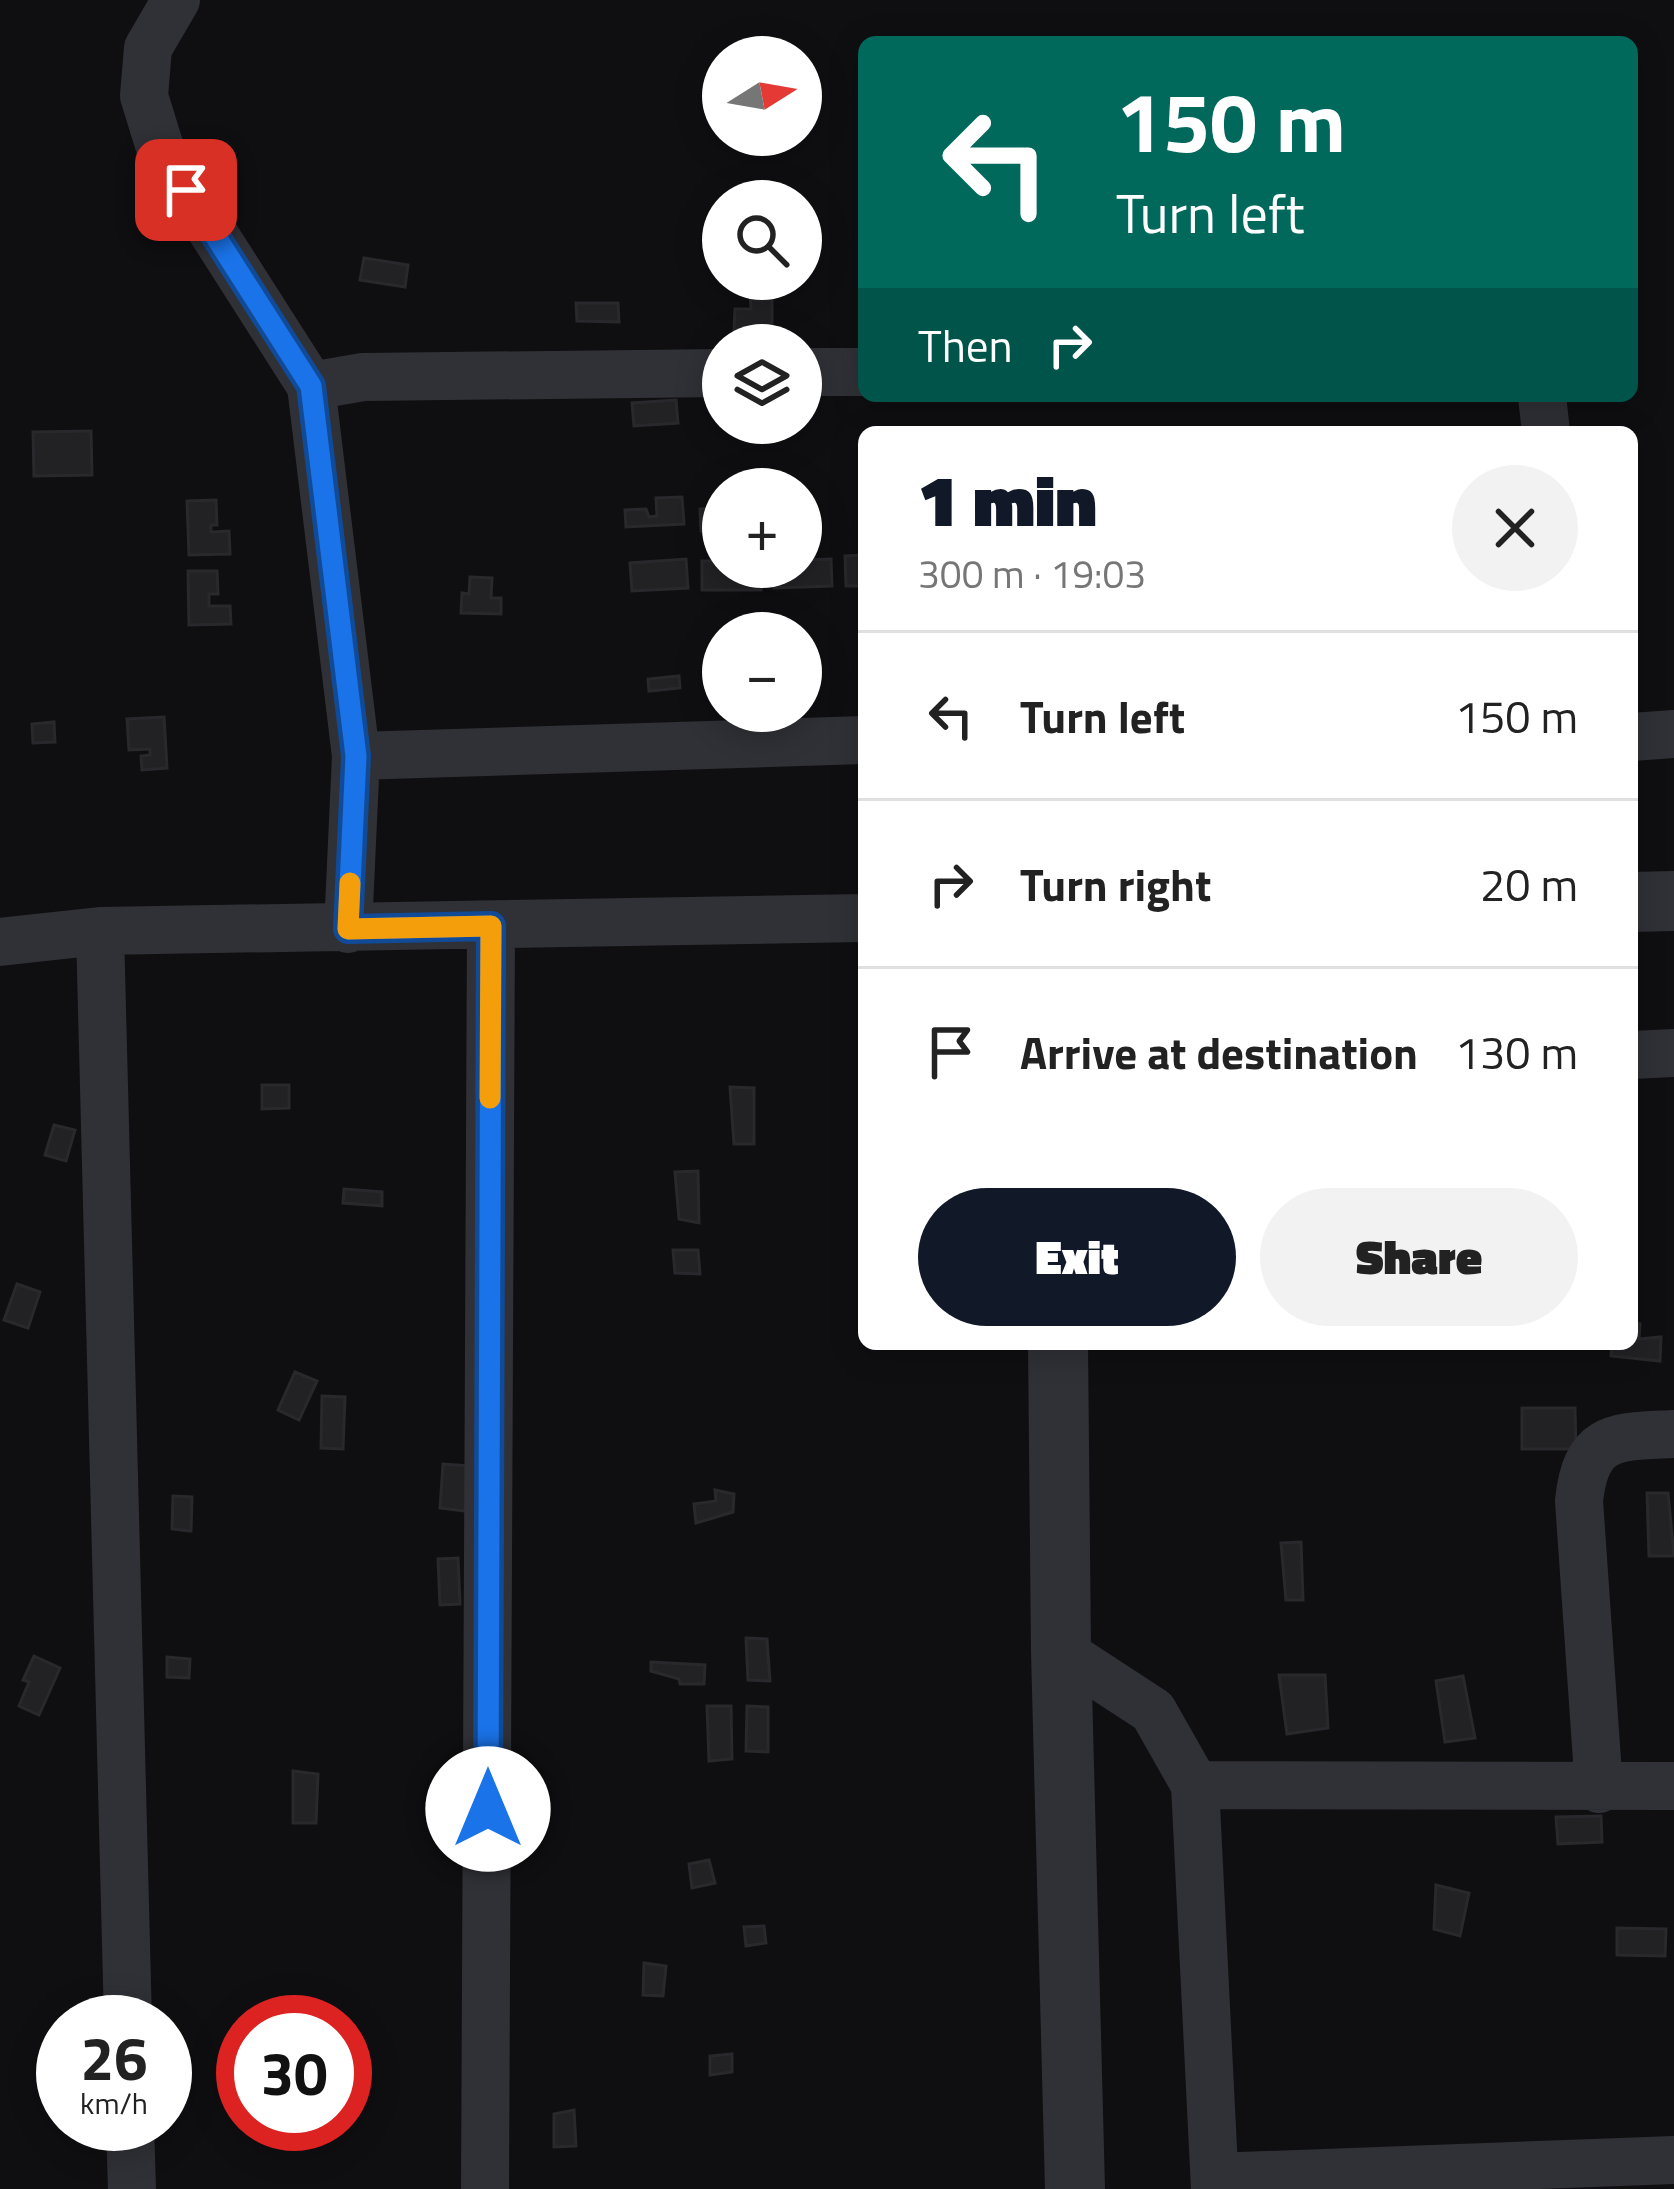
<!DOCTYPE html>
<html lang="en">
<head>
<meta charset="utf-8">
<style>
	:root { --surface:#fff; --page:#f2f2f2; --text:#222; --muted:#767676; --line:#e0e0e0; --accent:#111827 }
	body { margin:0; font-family:"Titillium Web",sans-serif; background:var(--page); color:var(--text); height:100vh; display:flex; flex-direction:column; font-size:45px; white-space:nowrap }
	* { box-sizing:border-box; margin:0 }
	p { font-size:39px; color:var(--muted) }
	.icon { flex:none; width:66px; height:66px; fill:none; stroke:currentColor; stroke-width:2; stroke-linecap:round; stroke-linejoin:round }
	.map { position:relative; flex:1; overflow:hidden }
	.details { position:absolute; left:858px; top:426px; width:780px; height:924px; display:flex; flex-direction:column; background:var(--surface); border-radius:18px; box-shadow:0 6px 30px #0003 }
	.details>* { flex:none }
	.hud { position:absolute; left:858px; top:36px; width:780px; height:366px; border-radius:18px; box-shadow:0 6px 30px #0003; background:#00695c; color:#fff; overflow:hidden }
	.needle { width:78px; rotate:79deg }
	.controls { position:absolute; left:702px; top:36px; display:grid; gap:24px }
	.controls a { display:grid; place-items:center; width:120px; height:120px; border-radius:50%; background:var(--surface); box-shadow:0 6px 30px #0003; font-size:60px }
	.speed { position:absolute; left:36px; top:1995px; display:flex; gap:24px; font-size:60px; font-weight:700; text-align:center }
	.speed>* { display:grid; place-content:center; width:156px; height:156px; border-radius:50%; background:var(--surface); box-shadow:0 6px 30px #0003; line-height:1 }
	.speed small { font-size:30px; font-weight:400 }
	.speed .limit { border:18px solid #d22; background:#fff; color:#111 }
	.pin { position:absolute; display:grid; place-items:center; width:102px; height:102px; color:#fff; margin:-51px; border-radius:24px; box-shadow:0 6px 18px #0006 }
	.me { position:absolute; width:132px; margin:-66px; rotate:0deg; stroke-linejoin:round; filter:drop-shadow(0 0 9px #0008) }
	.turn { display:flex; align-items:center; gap:42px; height:252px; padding:0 60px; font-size:54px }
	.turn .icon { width:156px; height:156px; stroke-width:2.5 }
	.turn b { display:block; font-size:84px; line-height:102px }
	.then { display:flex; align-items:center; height:114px; padding:0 60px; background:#0003; gap:24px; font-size:45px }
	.round { display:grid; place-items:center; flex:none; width:126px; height:126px; border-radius:63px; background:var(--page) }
	.overview { display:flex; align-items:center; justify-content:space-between; height:204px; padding:0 60px }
	h1 { font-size:72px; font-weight:800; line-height:90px; color:var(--accent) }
	.button { display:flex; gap:24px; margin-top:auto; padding:24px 60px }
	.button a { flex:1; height:138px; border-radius:72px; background:var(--accent); color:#fff; font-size:48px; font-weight:800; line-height:138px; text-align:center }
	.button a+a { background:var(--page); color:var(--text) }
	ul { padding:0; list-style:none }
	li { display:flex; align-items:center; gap:36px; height:168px; padding:0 60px; border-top:3px solid var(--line) }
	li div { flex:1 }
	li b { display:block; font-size:45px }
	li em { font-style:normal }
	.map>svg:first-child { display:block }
	.building { fill:#222225; stroke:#29292d; stroke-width:3 }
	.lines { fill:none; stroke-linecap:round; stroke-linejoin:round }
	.minor { stroke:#303136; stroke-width:48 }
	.tertiary { stroke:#303136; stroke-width:60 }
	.route-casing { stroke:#114b97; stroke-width:30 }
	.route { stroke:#1a73e8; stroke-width:21 }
	.slow { stroke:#f59e0b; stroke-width:21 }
</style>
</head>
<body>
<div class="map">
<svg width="1674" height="2189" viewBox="0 0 1674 2189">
	<rect width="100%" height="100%" fill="#0f0f11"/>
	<path class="building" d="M364,258L408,265L405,287L360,280Z
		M750,294H772V330H734L735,309H751Z
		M576,303H618L619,322L577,321Z
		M676,400L678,423L634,426L632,403Z
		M91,431L92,475L34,476L33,432Z
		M682,497L684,524L626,527L625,510L646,509L649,517L657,516L656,498Z
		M216,500L217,525H211V532L229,531L230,554L189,555L187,501Z
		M723,507V529L701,531L700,509Z
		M864,555V586H846L845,556Z
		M686,559L688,588L632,591L630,563Z
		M831,559L832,586L774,588V567H801V560Z
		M702,561H723V567H761V590H702Z
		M188,571H217L218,594H209V606H230L231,624L189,625Z
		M470,577L492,578L491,598H501V614L461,613L462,593L469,594Z
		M679,676L680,688L649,691L648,679Z
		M164,717L167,768L142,770L141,756L150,755V749L129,750L127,719Z
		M54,722L55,742L33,743L32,724Z
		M262,1085H289V1108L262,1109Z
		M730,1087L754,1088V1144H734Z
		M54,1125L75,1130L66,1161L45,1155Z
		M698,1171L699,1223L679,1219L675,1172Z
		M344,1189L382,1192V1206L343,1203Z
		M673,1250H698L700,1274L675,1273Z
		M17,1284L40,1292L28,1328L4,1320Z
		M1632,1322L1640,1324L1639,1339L1661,1337L1660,1361L1611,1356L1612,1344H1632Z
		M295,1372L317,1381L299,1420L278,1410Z
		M322,1396L345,1397L343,1449L321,1448Z
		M1522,1408H1575L1576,1449H1522Z
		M443,1464L469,1466L465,1511L440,1508Z
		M715,1490L734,1494L733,1512L696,1523L694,1504L716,1501Z
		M1647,1493H1668L1674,1556H1649Z
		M173,1496L192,1497L191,1531L172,1529Z
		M1301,1542L1303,1600H1286L1281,1543Z
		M458,1558L460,1604L440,1605L438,1559Z
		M746,1638L767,1639L770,1681L748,1680Z
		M34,1656L60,1668L39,1715L19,1706L29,1682L23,1680Z
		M167,1657L190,1659L189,1678L167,1677Z
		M651,1662L705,1665L704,1684H680L679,1679L651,1671Z
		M1279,1675H1325L1328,1728L1287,1734Z
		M1463,1676L1475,1738L1445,1742L1436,1681Z
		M707,1706H731L732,1759L709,1761Z
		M747,1706L768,1707V1752L746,1751Z
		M293,1771L318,1774L316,1823H293Z
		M450,1772L473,1775L472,1816L452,1814Z
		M1601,1816L1602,1842L1558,1844L1556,1817Z
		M709,1860L715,1883L692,1888L689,1864Z
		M1436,1885L1469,1893L1460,1936L1434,1929Z
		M764,1926L766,1943L746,1946L744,1927Z
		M1617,1928L1666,1929L1665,1956L1617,1955Z
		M644,1963L666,1966L663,1996L643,1995Z
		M732,2054V2072L710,2075V2056Z
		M574,2110L576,2146L554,2147V2114Z"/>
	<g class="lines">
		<path class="minor" d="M176,0L148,48L144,96L161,151L311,386
			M801,372H864
			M1542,396L1546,432
			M1632,737L1674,734
			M356,756L864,740
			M348,929L356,756L311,386L363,377L723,373
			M100,931L128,2022
			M0,942L100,931L864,918
			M1632,1055L1674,1053
			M1061,1651L1153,1711L1195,1785L1215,2189
			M1195,1785L1674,1786
			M1599,1789L1579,1501C1586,1433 1616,1437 1674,1434
			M130,2124L132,2189
			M1215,2177L1674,2160
			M485,2189L491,926"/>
		<path class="tertiary" d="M1632,902L1674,901
			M1058,1344L1061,1651L1075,2189"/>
	</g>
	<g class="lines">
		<g class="route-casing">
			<path id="route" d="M186,190L311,386L356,756L348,929L491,926L488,1809"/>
		</g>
		<use href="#route" class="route"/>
		<path class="slow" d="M350,883L348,929L491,926L490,1098"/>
	</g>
</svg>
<div class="controls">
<a><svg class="needle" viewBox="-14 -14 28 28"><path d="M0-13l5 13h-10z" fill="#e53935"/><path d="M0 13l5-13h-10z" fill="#767676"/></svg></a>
<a><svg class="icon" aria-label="search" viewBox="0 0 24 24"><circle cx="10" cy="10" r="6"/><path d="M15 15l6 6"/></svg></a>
<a><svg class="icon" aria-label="layers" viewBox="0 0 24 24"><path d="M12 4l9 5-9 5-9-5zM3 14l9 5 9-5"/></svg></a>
<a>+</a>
<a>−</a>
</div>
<div class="speed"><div>26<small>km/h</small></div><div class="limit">30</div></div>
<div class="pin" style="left:186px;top:190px;background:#d93025"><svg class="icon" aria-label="arrive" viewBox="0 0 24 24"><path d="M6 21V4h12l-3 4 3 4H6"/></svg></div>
<svg class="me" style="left:488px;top:1809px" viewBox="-20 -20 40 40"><circle r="19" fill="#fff"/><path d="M0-13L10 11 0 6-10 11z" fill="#1a73e8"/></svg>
<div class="hud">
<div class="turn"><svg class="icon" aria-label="left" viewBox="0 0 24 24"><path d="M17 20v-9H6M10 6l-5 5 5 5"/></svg><div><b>150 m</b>Turn left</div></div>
<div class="then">Then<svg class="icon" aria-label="right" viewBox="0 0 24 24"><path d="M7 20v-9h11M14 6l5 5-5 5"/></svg></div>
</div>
<section class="details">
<div class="overview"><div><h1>1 min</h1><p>300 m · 19:03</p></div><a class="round"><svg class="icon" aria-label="close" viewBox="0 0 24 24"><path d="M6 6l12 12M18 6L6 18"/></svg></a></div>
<ul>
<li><svg class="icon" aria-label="left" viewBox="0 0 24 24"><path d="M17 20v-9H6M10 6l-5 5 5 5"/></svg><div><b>Turn left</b></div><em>150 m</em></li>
<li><svg class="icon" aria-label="right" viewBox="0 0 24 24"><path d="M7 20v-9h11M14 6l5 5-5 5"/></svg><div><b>Turn right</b></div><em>20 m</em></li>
<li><svg class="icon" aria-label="arrive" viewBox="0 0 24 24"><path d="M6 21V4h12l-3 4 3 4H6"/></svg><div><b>Arrive at destination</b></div><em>130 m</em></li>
</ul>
<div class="button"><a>Exit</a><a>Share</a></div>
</section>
</div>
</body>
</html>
